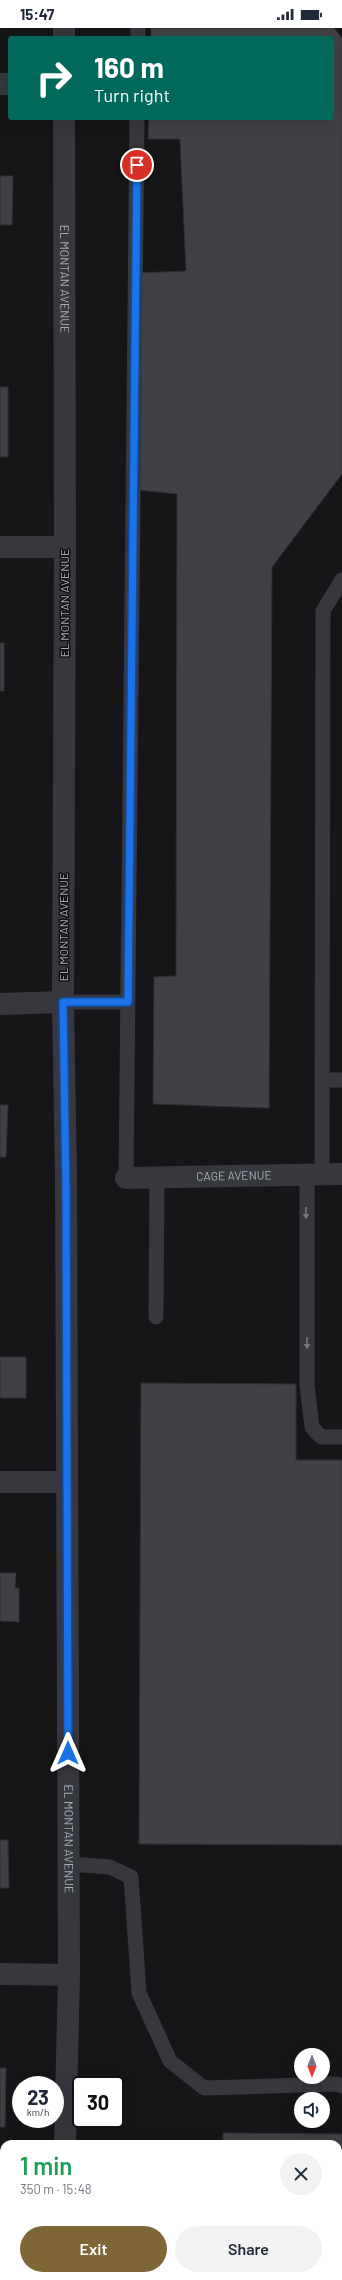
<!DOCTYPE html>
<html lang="en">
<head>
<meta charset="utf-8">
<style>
	:root { --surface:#fff; --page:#f2f2f3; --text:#1f2937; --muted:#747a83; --accent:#7e6636 }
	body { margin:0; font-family:Barlow,sans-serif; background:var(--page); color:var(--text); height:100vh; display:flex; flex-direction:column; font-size:15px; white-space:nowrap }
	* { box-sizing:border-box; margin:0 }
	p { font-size:13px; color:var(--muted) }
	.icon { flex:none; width:22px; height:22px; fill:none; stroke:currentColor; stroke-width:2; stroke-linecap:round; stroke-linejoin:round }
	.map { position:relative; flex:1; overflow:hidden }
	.panel { position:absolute; left:0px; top:2112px; width:342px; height:140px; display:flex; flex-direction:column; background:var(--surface); border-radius:12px 12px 0 0; box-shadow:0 4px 16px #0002 }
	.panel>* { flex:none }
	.top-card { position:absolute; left:8px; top:8px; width:326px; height:84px; border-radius:4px; box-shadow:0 4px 16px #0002; background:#00695c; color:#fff; overflow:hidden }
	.needle { width:26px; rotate:180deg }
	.fabs { position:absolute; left:294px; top:2020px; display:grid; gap:8px }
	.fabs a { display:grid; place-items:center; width:36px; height:36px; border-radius:50%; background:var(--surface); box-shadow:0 4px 16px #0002; font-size:20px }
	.speed { position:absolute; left:12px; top:2048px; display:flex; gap:8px; font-size:20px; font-weight:700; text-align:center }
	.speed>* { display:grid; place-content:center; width:52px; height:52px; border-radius:50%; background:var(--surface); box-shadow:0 4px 16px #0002; line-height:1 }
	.speed small { font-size:10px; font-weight:400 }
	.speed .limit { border:2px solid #111; border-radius:6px; background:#fff; color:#111 }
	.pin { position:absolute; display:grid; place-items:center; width:34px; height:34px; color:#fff; margin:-17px; border:2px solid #fff; border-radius:50%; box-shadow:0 1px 4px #0007 }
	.me { position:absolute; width:44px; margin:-22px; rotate:0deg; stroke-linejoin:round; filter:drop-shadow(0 0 3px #0008) }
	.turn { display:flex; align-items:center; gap:14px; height:84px; padding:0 20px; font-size:18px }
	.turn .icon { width:52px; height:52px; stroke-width:2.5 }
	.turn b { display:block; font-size:28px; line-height:34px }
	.round { display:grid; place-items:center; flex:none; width:42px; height:42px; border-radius:21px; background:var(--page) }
	.summary { display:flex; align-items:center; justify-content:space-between; height:68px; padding:0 20px }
	h1 { font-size:24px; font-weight:600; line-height:30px; color:#1e9e55 }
	.button { display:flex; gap:8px; margin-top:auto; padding:8px 20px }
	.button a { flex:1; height:46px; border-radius:24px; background:var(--accent); color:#fff; font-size:16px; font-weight:600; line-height:46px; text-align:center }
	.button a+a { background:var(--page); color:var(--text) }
	.status { display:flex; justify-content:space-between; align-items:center; height:28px; padding:0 20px; background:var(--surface); direction:ltr }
	.status svg { height:11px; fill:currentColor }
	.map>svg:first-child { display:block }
	.building { fill:#404145; stroke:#303034 }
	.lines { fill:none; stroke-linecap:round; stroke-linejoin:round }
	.lane { stroke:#37383d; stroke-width:15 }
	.street { stroke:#37383d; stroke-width:22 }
	.oneway { fill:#757881 }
	.route-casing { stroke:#114b97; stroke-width:10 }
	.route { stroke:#1a73e8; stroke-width:7 }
	.labels { text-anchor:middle; stroke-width:3; stroke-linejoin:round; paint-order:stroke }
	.street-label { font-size:12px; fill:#a8adb8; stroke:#111113 }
</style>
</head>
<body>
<div class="status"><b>15:47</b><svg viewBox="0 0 49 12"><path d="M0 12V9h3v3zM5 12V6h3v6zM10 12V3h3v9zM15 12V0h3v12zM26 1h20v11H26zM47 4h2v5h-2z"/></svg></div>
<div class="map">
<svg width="342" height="2252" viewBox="0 0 342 2252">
	<rect width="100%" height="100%" fill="#161618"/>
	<path class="building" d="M151,0H334L342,10V446L272,539L269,1080L153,1076L154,949L176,948L177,466L139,462L138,245L186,243L180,111H148L149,90H332V10H151Z
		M0,148H13L12,197H0Z
		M0,359H8V429H0Z
		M0,615H4V663H0Z
		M0,1077H8L6,1129H0Z
		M0,1329H26V1370H0Z
		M141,1355L296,1356V1432H342V1817L139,1816Z
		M0,1545H16L15,1560H19V1594L0,1593Z
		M0,1812H8L9,1860H0Z
		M0,2040H6L5,2099H0Z
		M223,2105L342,2106V2217H338V2116H223Z
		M0,2243H4V2248H12V2252H0Z"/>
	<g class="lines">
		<path class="lane" d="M138,10V0
			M63,974H128
			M322,1052H342
			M307,1146V1357L312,1399L321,1409H342
			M322,1146L323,583L342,552
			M126,1150L137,90
			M156,1289L157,1150
			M68,1836L110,1839L131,1849L139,1965L170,2033L204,2060L336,2056L342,2058
			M0,2188H4
			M338,2232H342"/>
		<g class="street">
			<path d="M64,10V0"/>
			<path d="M0,56H10"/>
			<path id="s1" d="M64,90L65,519L63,974L66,1149L69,1947L65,2116"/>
			<path d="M0,519H65"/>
			<path d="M0,976L63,974"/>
			<path id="s2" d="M126,1150L342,1146"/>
			<path d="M0,1454H67"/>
			<path d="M0,1946L69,1947"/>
			<path d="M62,2252V2248"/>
		</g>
	</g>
	<defs><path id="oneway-solid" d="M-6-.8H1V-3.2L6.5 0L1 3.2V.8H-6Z"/></defs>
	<g class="oneway">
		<use href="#oneway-solid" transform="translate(306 1185) rotate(90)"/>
		<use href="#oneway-solid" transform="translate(307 1315) rotate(90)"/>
	</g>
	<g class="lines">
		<g class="route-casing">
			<path id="route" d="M68,1725L66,1164L63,974H128L137,137"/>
		</g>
		<use href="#route" class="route"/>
	</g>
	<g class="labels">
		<g class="street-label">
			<text dy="4" stroke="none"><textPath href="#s1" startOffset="161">EL MONTAN AVENUE</textPath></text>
			<text transform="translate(65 575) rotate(-90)" y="4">EL MONTAN AVENUE</text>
			<text transform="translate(64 899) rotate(-90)" y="4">EL MONTAN AVENUE</text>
			<text dy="4" stroke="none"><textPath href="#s2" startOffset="108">CAGE AVENUE</textPath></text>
			<text dy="4" stroke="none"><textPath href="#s1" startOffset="1721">EL MONTAN AVENUE</textPath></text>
		</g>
	</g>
</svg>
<div class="fabs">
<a><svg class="needle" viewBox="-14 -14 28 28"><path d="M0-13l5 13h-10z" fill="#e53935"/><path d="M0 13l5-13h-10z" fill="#747a83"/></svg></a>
<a><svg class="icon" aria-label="sound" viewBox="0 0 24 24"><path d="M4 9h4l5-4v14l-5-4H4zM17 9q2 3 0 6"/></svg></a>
</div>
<div class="speed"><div>23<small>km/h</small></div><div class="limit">30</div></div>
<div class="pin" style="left:137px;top:137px;background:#d93025"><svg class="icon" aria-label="arrive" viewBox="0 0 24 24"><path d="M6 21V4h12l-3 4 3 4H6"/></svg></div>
<svg class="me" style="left:68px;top:1725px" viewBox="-20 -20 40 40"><path d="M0-17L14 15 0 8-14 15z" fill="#1a73e8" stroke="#fff" stroke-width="4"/></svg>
<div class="top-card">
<div class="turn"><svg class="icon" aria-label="right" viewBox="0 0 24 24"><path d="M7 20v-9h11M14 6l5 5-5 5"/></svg><div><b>160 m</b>Turn right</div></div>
</div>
<section class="panel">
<div class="summary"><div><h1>1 min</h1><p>350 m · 15:48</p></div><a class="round"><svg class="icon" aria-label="close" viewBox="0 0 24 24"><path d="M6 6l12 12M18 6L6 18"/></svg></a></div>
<div class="button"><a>Exit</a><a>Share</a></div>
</section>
</div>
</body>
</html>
